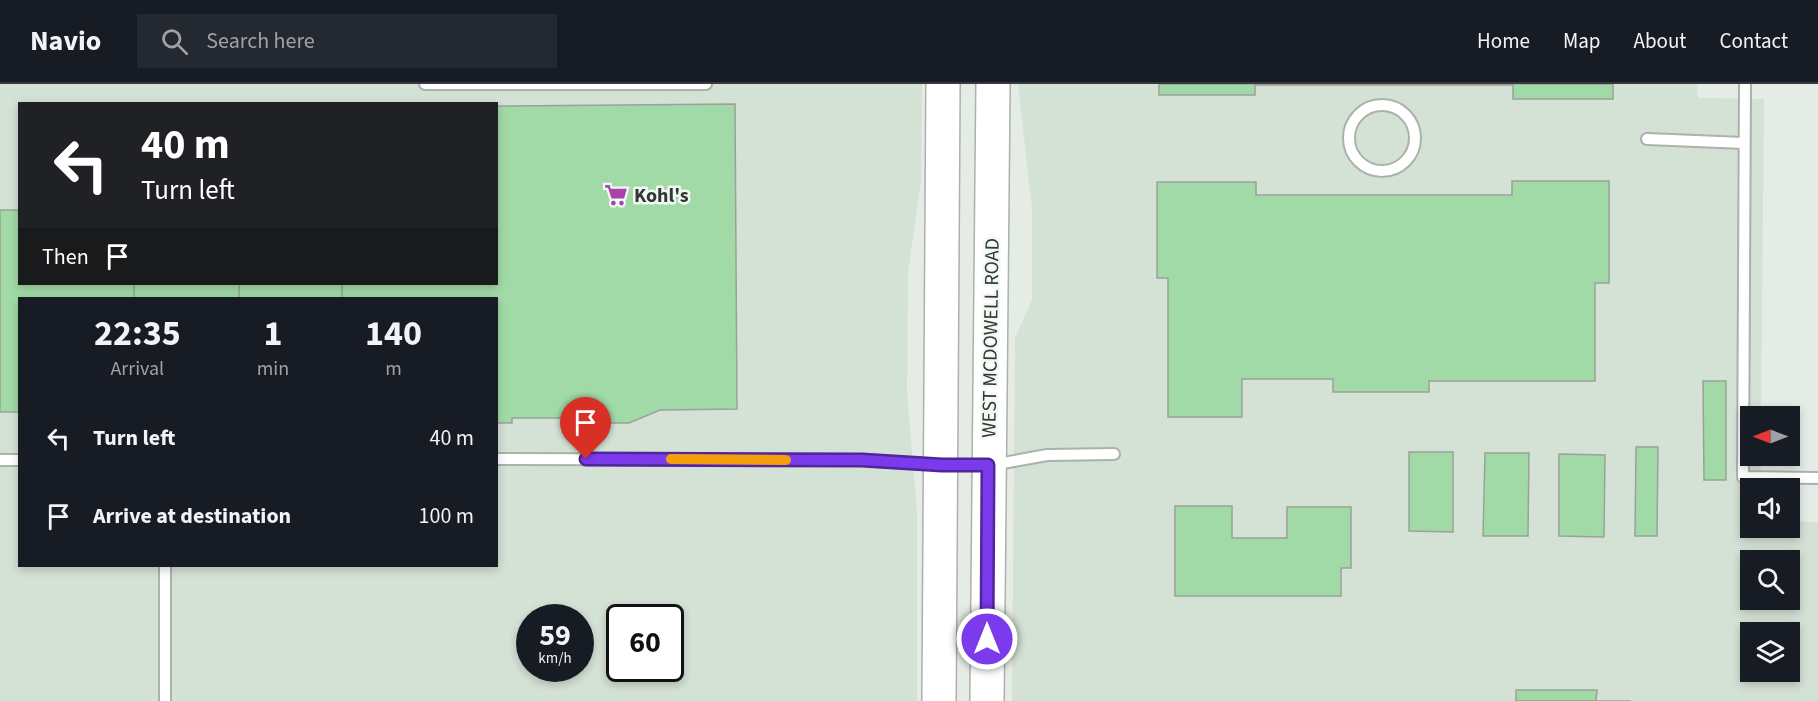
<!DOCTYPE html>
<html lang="en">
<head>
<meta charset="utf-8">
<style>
	:root { --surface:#171b24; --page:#242831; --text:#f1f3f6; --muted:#9ea1a6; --line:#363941 }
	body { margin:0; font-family:"Source Sans 3",sans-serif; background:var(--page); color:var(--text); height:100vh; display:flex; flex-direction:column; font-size:22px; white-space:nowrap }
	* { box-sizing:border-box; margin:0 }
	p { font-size:20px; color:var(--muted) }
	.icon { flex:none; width:33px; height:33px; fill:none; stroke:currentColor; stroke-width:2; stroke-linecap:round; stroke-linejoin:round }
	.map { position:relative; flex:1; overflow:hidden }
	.sheet { position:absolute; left:18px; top:213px; width:480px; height:270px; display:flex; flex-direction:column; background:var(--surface); border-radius:0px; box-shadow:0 3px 9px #0003 }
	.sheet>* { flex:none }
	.guide { position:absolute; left:18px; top:18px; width:480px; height:183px; border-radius:0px; box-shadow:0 3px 9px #0003; background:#202124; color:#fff; overflow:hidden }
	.needle { width:39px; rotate:270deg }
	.fabs { position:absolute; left:1740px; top:322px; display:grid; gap:12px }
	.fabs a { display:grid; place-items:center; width:60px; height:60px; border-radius:0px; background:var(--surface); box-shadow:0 3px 9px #0003; font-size:30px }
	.speed { position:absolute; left:516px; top:520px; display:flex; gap:12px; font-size:30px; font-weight:700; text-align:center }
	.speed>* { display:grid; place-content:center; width:78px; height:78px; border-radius:50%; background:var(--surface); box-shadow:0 3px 9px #0003; line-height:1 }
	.speed small { font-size:15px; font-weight:400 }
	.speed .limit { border:3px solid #111; border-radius:9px; background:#fff; color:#111 }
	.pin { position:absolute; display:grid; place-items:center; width:51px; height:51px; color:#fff; margin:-62px -26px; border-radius:50% 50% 50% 0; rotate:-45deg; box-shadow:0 0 6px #0007 }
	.pin .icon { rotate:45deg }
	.me { position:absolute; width:66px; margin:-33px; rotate:0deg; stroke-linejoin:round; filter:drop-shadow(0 0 4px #0008) }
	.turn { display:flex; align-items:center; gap:21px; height:126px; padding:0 24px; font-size:27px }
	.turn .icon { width:78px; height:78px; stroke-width:2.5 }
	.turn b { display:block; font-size:42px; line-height:51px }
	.then { display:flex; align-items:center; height:57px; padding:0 24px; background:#0003; gap:12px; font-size:22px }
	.eta { display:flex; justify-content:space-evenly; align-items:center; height:102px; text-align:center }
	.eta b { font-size:36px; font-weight:700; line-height:42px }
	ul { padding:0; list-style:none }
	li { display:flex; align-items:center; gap:18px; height:78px; padding:0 24px }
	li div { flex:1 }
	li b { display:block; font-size:22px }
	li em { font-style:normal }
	header { display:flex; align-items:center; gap:36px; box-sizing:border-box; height:84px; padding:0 30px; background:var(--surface); border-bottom:2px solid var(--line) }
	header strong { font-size:28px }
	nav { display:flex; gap:33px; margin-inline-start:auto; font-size:21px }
	.search { width:420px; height:54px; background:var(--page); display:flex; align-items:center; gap:15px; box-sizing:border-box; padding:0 21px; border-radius:0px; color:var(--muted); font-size:22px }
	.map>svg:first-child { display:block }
	.built { fill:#d4e1d5; fill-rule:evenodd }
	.building { fill:#a1daa7; stroke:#9aa19b; stroke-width:1.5 }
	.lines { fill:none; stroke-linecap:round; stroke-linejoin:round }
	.lane-casing { stroke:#abb1ab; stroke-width:14 }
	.primary-casing { stroke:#abb1ab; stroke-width:36 }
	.lane { stroke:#fff; stroke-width:10 }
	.primary { stroke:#fff; stroke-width:33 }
	.route-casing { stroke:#51269a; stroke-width:15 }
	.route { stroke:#7c3aed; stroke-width:10 }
	.slow { stroke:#f59e0b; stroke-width:10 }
	.labels { text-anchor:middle; stroke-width:5; stroke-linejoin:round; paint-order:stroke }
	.poi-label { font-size:20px; font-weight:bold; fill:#343734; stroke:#f2f9f3; text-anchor:start }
	.street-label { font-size:20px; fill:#343734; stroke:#f2f9f3 }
</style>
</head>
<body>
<header>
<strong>Navio</strong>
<div class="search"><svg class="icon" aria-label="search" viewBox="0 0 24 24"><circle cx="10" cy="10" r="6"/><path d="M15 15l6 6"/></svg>Search here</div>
<nav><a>Home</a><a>Map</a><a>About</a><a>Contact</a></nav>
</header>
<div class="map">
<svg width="1818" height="617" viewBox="0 0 1818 617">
	<rect width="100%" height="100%" fill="#e5ece5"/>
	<path class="built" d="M0,0H922L921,96L908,189L907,308L917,429V617H0ZM20,20H496V200H20ZM20,214H496V482H20ZM530,534H580V585H530ZM620,534H670V585H620Z
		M1018,0H1697L1698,14L1764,15L1761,333H1750V372H1761L1760,405H1750V444H1790V437L1818,438V617H1012L1015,254L1032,216V124ZM1750,477H1790V516H1750ZM1750,549H1790V588H1750Z"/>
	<path class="building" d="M1159,0H1613V15H1513V1H1255V11H1159Z
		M735,20L737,325L660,326L629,339H569V334H512V339H496V214H342V200H496V22Z
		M1512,97H1609V199H1595V297H1429V308H1333V295H1242V333H1168V194H1157V98H1256V111H1512Z
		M0,126H20V200H134V214H20V328H0Z
		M134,200H239V214H134Z
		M239,200H342V214H239Z
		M1703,297H1726V396H1704Z
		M1636,363H1658L1657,452H1635Z
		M1409,368H1453V448L1409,447Z
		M1485,369H1529L1528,452H1483Z
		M1559,370L1605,371L1604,453L1559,452Z
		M1175,422H1232V454H1287V423H1351V484H1341V512H1175Z
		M1516,606H1597L1596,617H1631H1516Z"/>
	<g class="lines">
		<g class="lane-casing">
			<path id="lane" d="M425,0H706
				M1745,0L1743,393L1818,394
				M1349 54a33 33 0 1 1 66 0a33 33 0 1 1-66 0Z
				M1647,55L1744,59
				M496,375L862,376L939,381
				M0,376H20
				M992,381L1047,371L1114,370
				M165,617V482"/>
		</g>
		<g class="primary-casing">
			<path id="primary" d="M939,617L943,0
				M987,617L993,0"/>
		</g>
		<use href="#lane" class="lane"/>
		<use href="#primary" class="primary"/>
	</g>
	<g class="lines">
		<g class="route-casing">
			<path id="route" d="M586,375L862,376L942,381H988L987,555"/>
		</g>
		<use href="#route" class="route"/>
		<path class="slow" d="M671,375L786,376"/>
	</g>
	<defs>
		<g id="supermarket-bare" transform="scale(1.8)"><path d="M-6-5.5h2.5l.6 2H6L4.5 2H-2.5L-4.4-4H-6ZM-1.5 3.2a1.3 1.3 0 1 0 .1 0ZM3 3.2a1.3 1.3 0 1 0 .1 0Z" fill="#a744aa" stroke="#f2f9f3" stroke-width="2.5" paint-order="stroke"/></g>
	</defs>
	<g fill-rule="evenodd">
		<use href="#supermarket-bare" x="616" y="111"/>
	</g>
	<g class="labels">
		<g class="poi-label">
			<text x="634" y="118">Kohl's</text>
		</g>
		<g class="street-label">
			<text transform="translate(990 254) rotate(-89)" y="7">WEST MCDOWELL ROAD</text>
		</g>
	</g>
</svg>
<div class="fabs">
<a><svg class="needle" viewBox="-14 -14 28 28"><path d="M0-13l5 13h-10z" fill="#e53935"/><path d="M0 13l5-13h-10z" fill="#9ea1a6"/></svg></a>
<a><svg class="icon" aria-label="sound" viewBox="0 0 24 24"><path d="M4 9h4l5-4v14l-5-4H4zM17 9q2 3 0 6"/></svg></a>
<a><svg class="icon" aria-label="search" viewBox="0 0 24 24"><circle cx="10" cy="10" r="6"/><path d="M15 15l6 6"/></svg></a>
<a><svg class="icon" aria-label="layers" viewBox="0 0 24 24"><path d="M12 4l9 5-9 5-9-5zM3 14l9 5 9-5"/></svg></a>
</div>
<div class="speed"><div>59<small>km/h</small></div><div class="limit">60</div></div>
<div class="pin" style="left:586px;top:375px;background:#d93025"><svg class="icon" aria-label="arrive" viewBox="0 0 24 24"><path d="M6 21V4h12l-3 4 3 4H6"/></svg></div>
<svg class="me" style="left:987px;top:555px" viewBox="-20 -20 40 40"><circle r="17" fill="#7c3aed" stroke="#fff" stroke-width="3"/><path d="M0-11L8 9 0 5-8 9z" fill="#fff"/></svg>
<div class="guide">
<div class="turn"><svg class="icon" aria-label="left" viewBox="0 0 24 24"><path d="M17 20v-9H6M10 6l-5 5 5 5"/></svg><div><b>40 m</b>Turn left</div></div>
<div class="then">Then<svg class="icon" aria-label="arrive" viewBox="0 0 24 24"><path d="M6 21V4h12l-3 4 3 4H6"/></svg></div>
</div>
<section class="sheet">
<div class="eta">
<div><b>22:35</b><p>Arrival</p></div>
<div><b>1</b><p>min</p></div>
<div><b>140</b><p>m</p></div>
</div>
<ul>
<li><svg class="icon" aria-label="left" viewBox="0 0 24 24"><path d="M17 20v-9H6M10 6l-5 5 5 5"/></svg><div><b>Turn left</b></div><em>40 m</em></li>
<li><svg class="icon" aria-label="arrive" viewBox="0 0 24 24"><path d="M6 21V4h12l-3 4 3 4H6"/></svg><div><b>Arrive at destination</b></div><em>100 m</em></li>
</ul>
</section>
</div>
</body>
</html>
